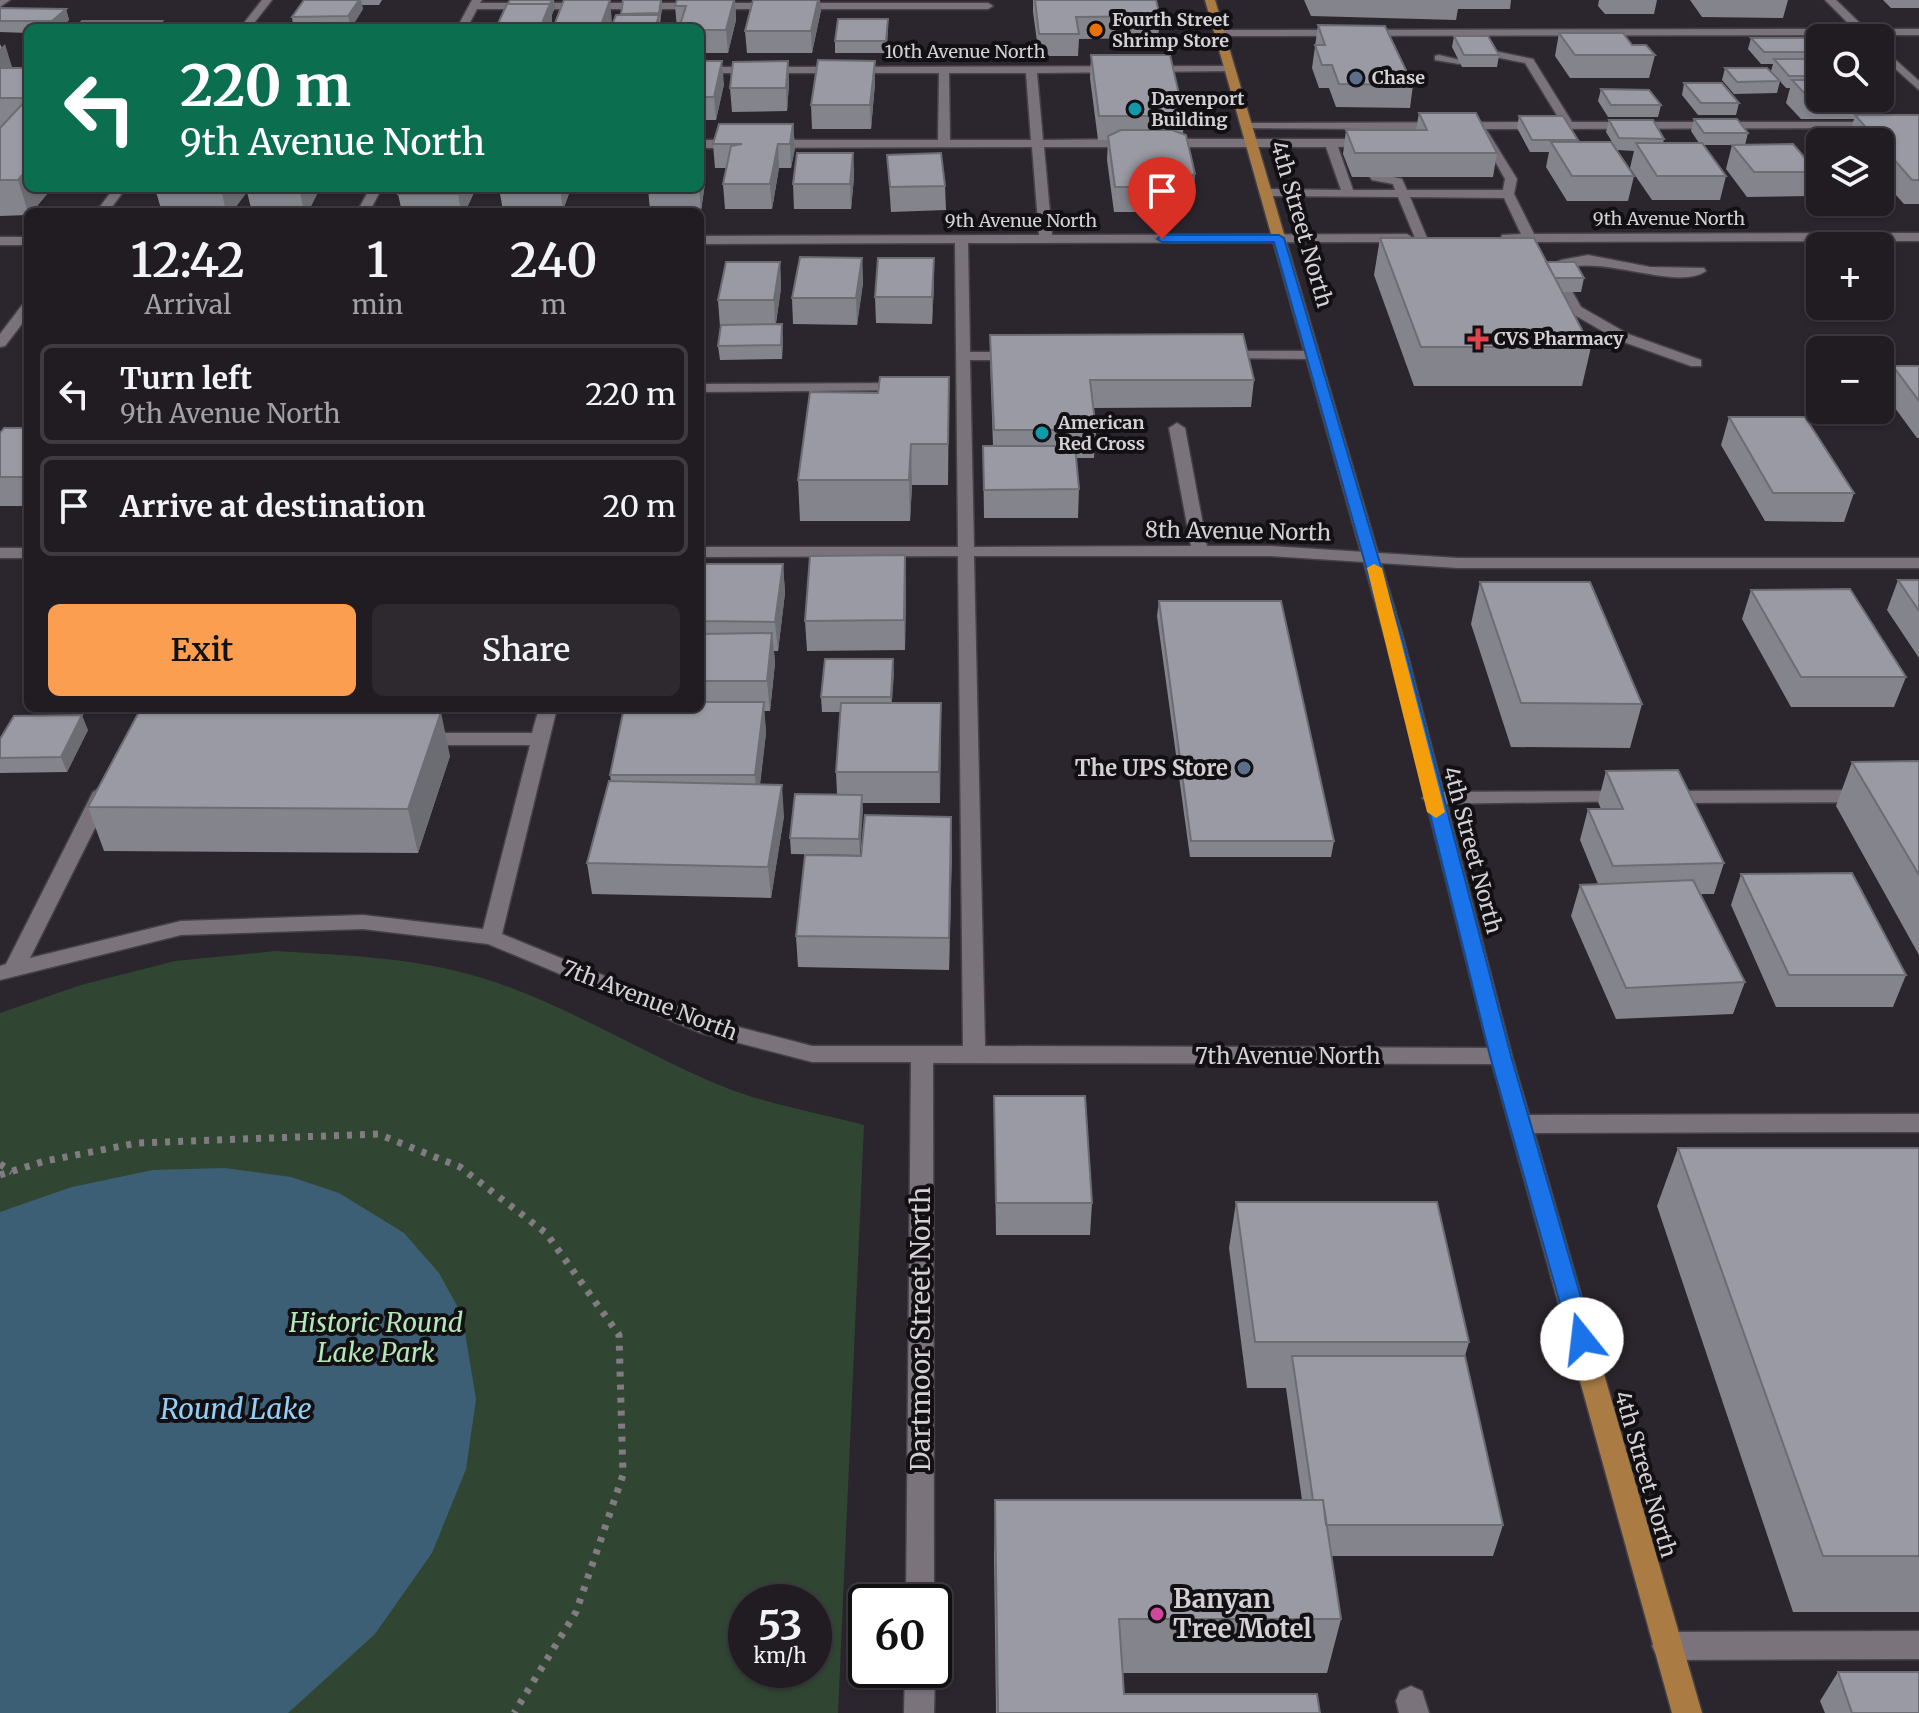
<!DOCTYPE html>
<html lang="en">
<head>
<meta charset="utf-8">
<style>
	:root { --surface:#201c22; --page:#2d292f; --text:#f1f3f6; --muted:#a2a1a5; --line:#3d3a40; --accent:#fb9e50 }
	body { margin:0; font-family:Merriweather,serif; background:var(--page); color:var(--text); height:100vh; display:flex; flex-direction:column; font-size:30px; white-space:nowrap }
	* { box-sizing:border-box; margin:0 }
	p { font-size:26px; color:var(--muted) }
	.icon { flex:none; width:44px; height:44px; fill:none; stroke:currentColor; stroke-width:2; stroke-linecap:round; stroke-linejoin:round }
	.map { position:relative; flex:1; overflow:hidden }
	.sheet { position:absolute; left:24px; top:208px; width:680px; height:504px; display:flex; flex-direction:column; background:var(--surface); border-radius:12px; box-shadow:0 2px 6px #0004,0 0 0 2px var(--line) }
	.sheet>* { flex:none }
	.hud { position:absolute; left:24px; top:24px; width:680px; height:168px; border-radius:12px; box-shadow:0 2px 6px #0004,0 0 0 2px var(--line); background:#0b6e4f; color:#fff; overflow:hidden }
	.tools { position:absolute; left:1806px; top:24px; display:grid; gap:16px }
	.tools a { display:grid; place-items:center; width:88px; height:88px; border-radius:12px; background:var(--surface); box-shadow:0 2px 6px #0004,0 0 0 2px var(--line); font-size:40px }
	.speed { position:absolute; left:728px; top:1584px; display:flex; gap:16px; font-size:40px; font-weight:700; text-align:center }
	.speed>* { display:grid; place-content:center; width:104px; height:104px; border-radius:50%; background:var(--surface); box-shadow:0 2px 6px #0004,0 0 0 2px var(--line); line-height:1 }
	.speed small { font-size:20px; font-weight:400 }
	.speed .limit { border:4px solid #111; border-radius:12px; background:#fff; color:#111 }
	.pin { position:absolute; display:grid; place-items:center; width:68px; height:68px; color:#fff; margin:-82px -34px; border-radius:50% 50% 50% 0; rotate:-45deg; box-shadow:0 0 8px #0007 }
	.pin .icon { rotate:45deg }
	.me { position:absolute; width:88px; margin:-44px; rotate:344deg; stroke-linejoin:round; filter:drop-shadow(0 0 6px #0008) }
	.turn { display:flex; align-items:center; gap:28px; height:168px; padding:0 24px; font-size:36px }
	.turn .icon { width:104px; height:104px; stroke-width:2.5 }
	.turn b { display:block; font-size:56px; line-height:68px }
	.eta { display:flex; justify-content:space-evenly; align-items:center; height:136px; text-align:center }
	.eta b { font-size:48px; font-weight:600; line-height:56px }
	.primary-button { display:flex; gap:16px; margin-top:auto; padding:16px 24px }
	.primary-button a { flex:1; height:92px; border-radius:12px; background:var(--accent); color:#111; font-size:32px; font-weight:600; line-height:92px; text-align:center }
	.primary-button a+a { background:var(--page); color:var(--text) }
	ul { padding:0; list-style:none }
	li { display:flex; align-items:center; gap:24px; height:100px; margin:0 16px 12px; padding:0 8px; border:4px solid var(--line); border-radius:12px }
	li div { flex:1 }
	li b { display:block; font-size:30px }
	li em { font-style:normal }
	.map>svg:first-child { display:block }
	.green { fill:#304633; fill-rule:evenodd }
	.water { fill:#3d5f75 }
	.lines { fill:none; stroke-linecap:round; stroke-linejoin:round }
	.minor-casing { stroke:#454147; stroke-width:3 }
	.major-casing { stroke:#454147; stroke-width:3 }
	.path { stroke:#817c82; stroke-width:7; stroke-dasharray:5 8; stroke-linecap:butt }
	.minor { fill:#7a737c; fill-rule:evenodd }
	.major { fill:#aa7c44; fill-rule:evenodd }
	.wall { fill:#84848d }
	.shaded-wall { fill:#6c6c73 }
	.building { fill:#9a9aa4; stroke:#6c6c73; stroke-width:2 }
	.route { fill:#1a73e8; stroke:#114b97; stroke-width:2 }
	.slow { fill:#f59e0b }
	.food-dot { fill:#e8710a; stroke:#121013; stroke-width:3 }
	.service-dot { fill:#5c6f8a; stroke:#121013; stroke-width:3 }
	.culture-dot { fill:#0f9aa8; stroke:#121013; stroke-width:3 }
	.health-dot { fill:#e0444e; stroke:#121013; stroke-width:3 }
	.hotel-dot { fill:#d1479c; stroke:#121013; stroke-width:3 }
	.labels { text-anchor:middle; stroke-width:8; stroke-linejoin:round; paint-order:stroke }
	.far-poi-label { font-size:18px; font-weight:bold; fill:#d4d0d5; stroke:#121013; text-anchor:start }
	.far-street-label { font-size:18px; fill:#d4d0d5; stroke:#121013 }
	.street-label { font-size:22px; fill:#d4d0d5; stroke:#121013 }
	.poi-label { font-size:22px; font-weight:bold; fill:#d4d0d5; stroke:#121013; text-anchor:end }
	.near-park-label { font-size:26px; font-style:italic; fill:#b3e7b9; stroke:#121013 }
	.near-street-label { font-size:26px; fill:#d4d0d5; stroke:#121013 }
	.near-poi-label { font-size:26px; font-weight:bold; fill:#d4d0d5; stroke:#121013; text-anchor:start }
	.near-water-label { font-size:28px; font-style:italic; fill:#93cff6; stroke:#121013 }
</style>
</head>
<body>
<div class="map">
<svg width="1919" height="1713" viewBox="0 0 1919 1713">
	<rect width="100%" height="100%" fill="#2b262d"/>
	<path class="green" d="M276,951C340,955 406,957 468,974C560,999 641,1054 729,1089C772,1105 820,1113 864,1125L838,1713H0V1013L81,985L175,961ZM746,1602H814V1670H746Z"/>
	<path class="water" d="M225,1168L291,1177L339,1193L404,1233L439,1273L462,1315L476,1399L466,1469L432,1553L375,1634L288,1713H0V1212L72,1187L153,1170Z"/>
	<g class="lines">
		<g class="minor-casing">
			<path id="minor" d="M0,0H10L0,7Z
				M262,0H272L250,28H240Z
				M472,0H482L480,3H988L993,6L988,9H477L467,28H457Z
				M1825,0H1836L1866,29H1919V35H1871L1867,38L1860,35L1220,36L1215,33L1220,30L1854,29Z
				M1880,46L1919,81V90L1880,55Z
				M1489,50L1533,59L1572,122H1919V128L1486,129L1517,179L1514,194L1534,234L1919,233V241L1507,242L1501,238L1502,235L1521,234L1504,198L1410,197L1427,238L1421,242L1415,238L1398,197L1262,196V190L1266,189L1341,190L1326,147H1164L1158,143L1164,139H1374L1370,129L1242,128V124L1246,123L1561,122L1525,63L1485,55V51ZM1381,129H1477L1505,179L1503,190H1407L1402,179L1376,173L1370,177L1372,180L1393,184L1395,190H1353L1338,147L1385,145Z
				M1439,55L1464,61L1459,64L1435,60V56Z
				M1230,66L1234,67V71L1037,73L1043,140L1132,139L1138,143L1132,147H1044L1052,235L1407,234L1413,238L1407,242L968,243L970,352H1015L1022,356L1015,360H970L974,547L1191,546L1169,428L1177,423L1185,428L1207,546H1270L1458,558H1919V568H1458L1270,556H974L985,1046L1501,1048L1509,1050L1512,1056L1509,1062L1501,1064L933,1063L934,1602H906L911,1062H812L701,1033L488,944L363,929L181,935L0,980V966L6,964L93,792L103,786L113,792L30,958L181,921L363,915L483,929L530,745H420L411,739L420,733H532L539,708H557L502,934L715,1021L812,1046H963L958,556L700,557V547H958L955,243L700,244V236L1039,235L1032,147L700,148V140H938L939,73H700V67ZM949,73H1026L1031,140H950Z
				M114,188H126L108,212H96Z
				M370,188H382L369,212H357Z
				M0,237H28V245H0Z
				M1588,255L1650,267L1704,268L1706,271C1676,292 1601,253 1560,270L1581,307L1628,334L1701,360V366H1691L1618,340L1571,313L1545,268L1561,260Z
				M28,303V316L5,346L0,347V334L23,304Z
				M1223,351H1313L1320,355L1313,359L1218,358V352Z
				M904,383L911,387L909,390L700,392V384Z
				M0,548H28V558H0Z
				M1919,790V802L1667,803L1657,797L1667,791Z
				M1627,791L1634,793L1637,797L1634,801L1432,804L1422,798L1432,792Z
				M1919,1114V1132L1522,1133L1514,1130L1510,1124L1514,1118L1522,1115Z
				M1919,1631V1659L1667,1660L1657,1656L1652,1646L1657,1636L1667,1632Z
				M934,1668L935,1670L934,1713H904L905,1670Z
				M1411,1686L1422,1691L1429,1713H1399L1396,1701L1400,1691Z"/>
		</g>
		<g class="major-casing">
			<path id="major" d="M1205,0H1215L1404,641L1512,1056L1702,1713H1672L1490,1056L1386,641Z"/>
		</g>
		<path class="path" d="M0,1164L12,1172
			M0,1175L45,1161L137,1143L378,1134L460,1167L546,1233L619,1335L623,1475L576,1612L514,1713"/>
		<use href="#minor" class="minor"/>
		<use href="#major" class="major"/>
	</g>
	<path class="wall" d="M304,0H382L379,5H362L363,9L351,28H291L293,25L292,17Z
		M623,0H662V8L659,28H611L621,15Z
		M735,0L736,20L728,53H700V28H677L675,6Z
		M1033,0H1156L1160,16L1158,38L1079,39L1078,56H1039L1033,12Z
		M1304,0H1511L1510,9H1458L1456,20L1311,16Z
		M1599,0H1657L1654,14H1605L1598,6Z
		M1690,0H1788L1783,18L1702,17Z
		M1883,0H1919V8H1891Z
		M0,8L66,9L69,20L60,28H28V33L0,32Z
		M821,10L812,53H747L745,31Z
		M888,19L887,53H835V41Z
		M1318,25L1413,85L1410,108L1336,107L1329,88H1319L1312,68Z
		M1559,33L1632,45L1655,55L1649,78H1570L1555,56Z
		M1454,36L1499,55L1497,67H1462L1452,47Z
		M1751,38H1820V98H1880V80L1887,88L1880,111H1862L1860,115H1919V204H1904L1887,185L1884,196H1880V142H1851L1848,139L1854,119H1801L1786,103L1790,88H1786L1771,71L1773,64H1761L1748,49Z
		M0,44L12,67L11,68H28L52,188L32,212H28V215L0,216Z
		M1091,55L1184,116L1183,134L1195,174L1193,199L1163,212H1114L1107,160L1108,140H1098L1090,78Z
		M700,61L724,84L716,120H703L701,138H700Z
		M788,61L789,84L787,111L732,112L730,88Z
		M875,61V83L871,129H812L811,105Z
		M1725,68L1780,81L1777,93L1734,94L1722,80Z
		M1684,83L1739,103L1736,115H1698L1682,95Z
		M1601,89L1661,105L1658,117H1608L1598,101Z
		M1419,113L1497,153L1493,177H1352L1343,154L1346,130H1416Z
		M1519,116L1578,140V142L1634,176L1628,201H1567L1546,167L1549,152H1530L1517,128Z
		M1694,119L1748,133L1745,145L1816,170L1820,159V177L1817,173L1810,196L1747,197L1726,169L1732,145H1704L1726,176L1720,200H1652L1630,168L1634,151L1617,150L1606,132L1609,120L1664,139L1663,143H1699L1691,131Z
		M793,124L795,148L791,168H779L772,209H725L723,184L726,168H715L713,144Z
		M853,153L854,177L851,209H794L793,184Z
		M887,155L945,186L946,210L891,212Z
		M706,176L701,211H650L648,188H700Z
		M159,188H320L308,212H252L247,192L249,189L232,212H162L156,192Z
		M476,188L465,212H402L398,194Z
		M499,188H571L563,210L503,211Z
		M1380,238L1546,262L1584,278L1581,292H1562L1591,347L1582,386H1414L1374,275Z
		M862,258L863,283L857,325L793,324L792,298Z
		M780,262L781,288L776,324L783,338L782,359L720,360L718,346L720,327L718,300Z
		M934,284L932,324L876,323L875,297Z
		M990,335L1254,380L1251,407L1093,408L1096,430L1094,458H1076L1079,489L1078,518H984L983,446H993L990,361Z
		M1893,366H1919V438H1917L1884,393Z
		M949,377L948,485H912L910,521H800L798,480L878,393Z
		M1729,417L1854,493L1844,522L1765,521L1721,445Z
		M28,428V506H0V433Z
		M700,564H783L785,593L778,651H774L775,663L770,711H764L766,733L760,785L784,816L771,898L592,894L587,863L611,781L610,775L700,708Z
		M1898,580H1919V658L1887,610Z
		M1480,582L1642,704L1630,748L1511,747L1471,624Z
		M906,584L905,650L807,651L805,621Z
		M1751,590L1906,677L1894,707H1791L1742,619Z
		M1159,601L1334,841L1331,857H1190L1157,616Z
		M893,659L892,703H941L940,803H862L860,855L791,854L790,838L837,794L836,772L841,712H822L821,697Z
		M52,708H126L124,711H53Z
		M157,708H235L234,711L450,756L418,853L104,851L88,807L158,710Z
		M88,730L67,772L0,773V739Z
		M1919,761V955L1836,806L1852,762Z
		M1606,771L1724,863L1714,894H1701L1745,982L1733,1014L1616,1019L1571,916L1580,885L1598,884L1580,840L1588,809H1601L1598,802Z
		M952,848L949,970L798,967L796,936L861,856Z
		M1741,874L1906,975L1893,1007H1776L1731,905Z
		M994,1096L1092,1203L1090,1235H996Z
		M1678,1148H1919V1612H1793L1657,1206Z
		M1236,1202L1469,1342L1465,1356L1503,1525L1493,1556H1331L1341,1619L1327,1673H1122L1124,1694L1320,1713H996L994,1556L995,1500H1302L1286,1388H1247L1229,1248Z
		M1838,1672L1919,1713H1825L1820,1701Z"/>
	<path class="shaded-wall" d="M359,0H361L363,9L351,28L348,16Z
		M552,0H554L555,8L552,15V28H540Z
		M610,0L612,22L610,28H600Z
		M661,0L662,8L660,24L659,13Z
		M735,0L736,20L728,53L726,30Z
		M818,0H820L821,10L812,53L811,31Z
		M66,9L69,20L60,28H54L52,21Z
		M659,15V28H655Z
		M162,21L163,28H155Z
		M5,44L12,67L0,78V49Z
		M722,61L724,84L716,120L714,97Z
		M788,61L789,84L787,111L786,88Z
		M875,61V83L871,129L870,105Z
		M703,111L704,123L701,138L700,126Z
		M793,124L795,148L791,168L790,144Z
		M778,144L779,168L772,209L770,184Z
		M704,151L706,176L701,211L699,188H700V178Z
		M853,153L854,177L851,209L850,184Z
		M28,168V188H52L32,212H28L18,180Z
		M1195,174L1193,199L1163,212L1165,187Z
		M225,188H250L232,212H226L222,193Z
		M302,188H320L308,212H304L300,192Z
		M461,188H476L465,212H461L458,194Z
		M560,188H571L563,210Z
		M862,258L863,283L857,325L856,298Z
		M934,258V284L932,324V297Z
		M780,262L781,288L775,327L774,300Z
		M782,324L783,338L782,359L781,345Z
		M911,444L912,485L910,521L909,480Z
		M905,555L906,584L905,650L904,620Z
		M783,564L785,593L778,651L775,622Z
		M772,633L775,663L770,711L767,681Z
		M893,659L894,675L891,712V697Z
		M764,702L766,733L757,806L755,775Z
		M941,703V734L940,803L939,772Z
		M441,712L450,756L418,853L408,809Z
		M82,715L88,730L67,772L61,757Z
		M782,785L784,816L771,898L768,867Z
		M862,795L863,810L860,855L859,839Z
		M951,817L952,848L949,970V938Z"/>
	<path class="building" d="M304,0H359L348,16L292,17Z
		M510,0H552L550,4H508Z
		M564,0H610L600,28H553Z
		M623,0H661L659,13L621,14Z
		M677,0H734L726,30H700V28H679L686,6H675Z
		M753,0H818L811,31H745Z
		M1035,0H1156L1160,16L1076,17L1079,34H1039Z
		M507,4H550L540,28H496Z
		M0,8L66,9L52,21H0Z
		M616,15H659L655,28H611Z
		M838,19H888L886,41H835Z
		M82,21H162L155,28H76Z
		M295,23H342L338,28H291Z
		M1318,25L1385,26L1413,85L1339,84L1332,65H1322L1315,45H1325Z
		M1559,33H1623L1632,45H1646L1655,55H1575Z
		M1454,36H1488L1499,55H1464Z
		M1751,38H1823H1820V52H1764Z
		M1091,55H1170L1184,116H1099Z
		M1774,59H1820V72H1814L1813,76H1789Z
		M818,60L875,61L870,105H811Z
		M700,61H722L714,97H700Z
		M788,61L786,88H730L733,62Z
		M0,68H28V98H0Z
		M1725,68H1767L1780,81L1737,82Z
		M1814,72H1820V79Z
		M1792,80H1820V96H1807Z
		M1880,80L1887,88H1880Z
		M1684,83H1722L1739,103H1701Z
		M1601,89L1649,90L1661,105H1611Z
		M28,98V168L18,180H0V128Z
		M700,111H703L700,126Z
		M1419,113H1476L1497,153H1355L1346,130H1427Z
		M1855,115H1919V180H1912Z
		M1519,116H1563L1578,140H1532Z
		M1694,119H1737L1748,133H1704Z
		M1609,120H1653L1664,139L1619,138Z
		M719,124H793L790,144H778L770,184H723L731,146L742,144H713Z
		M1121,130H1172L1186,135L1195,174L1165,187H1115L1108,136Z
		M1551,142H1611L1634,176H1572Z
		M1636,143H1702L1726,176H1657Z
		M1793,144L1817,172H1754L1732,145Z
		M704,151L700,178V152Z
		M797,153H853L850,184H793Z
		M941,153L945,186L890,187L887,155Z
		M1880,175L1888,183H1880Z
		M159,188H225L222,193L156,192Z
		M250,188H302L300,192H247Z
		M401,188H461L458,194H398Z
		M1380,238H1534L1591,347H1421Z
		M800,257L862,258L856,298H792Z
		M878,258H934L932,297H875Z
		M726,262H780L774,300H718Z
		M1546,262H1575L1584,278H1555Z
		M782,324L781,345L718,346L721,325Z
		M1243,334L1254,380H1090L1096,430H994L990,335Z
		M1893,366H1919V401Z
		M880,377H949L948,444H911L909,480H798L810,392L878,393Z
		M1729,417H1805L1854,493H1773Z
		M4,428H28V477H0V433Z
		M983,446H1075L1079,489L984,490Z
		M905,555L904,620L805,621L810,556Z
		M700,564H783L775,622L700,621Z
		M1898,580H1919V611Z
		M1480,582H1590L1642,704L1521,703Z
		M1850,589L1906,677H1801L1751,590Z
		M1159,601H1281L1334,841H1191Z
		M772,633L767,681H700V634Z
		M825,659H893L891,697H821Z
		M700,702H764L755,775H610L624,708H700Z
		M841,703H941L939,772H836Z
		M140,710L441,712L408,809L88,807Z
		M82,715L61,757L0,758V739L14,716Z
		M1919,761V875L1852,762Z
		M1678,770L1724,863L1613,866L1588,809H1623L1606,771Z
		M609,781L782,785L768,867L587,863Z
		M795,794L862,795L859,839L790,838Z
		M865,815L951,817L949,938L796,936L805,855L861,856Z
		M1852,873L1906,975H1789L1741,874Z
		M1693,880L1745,982L1626,988L1580,885Z
		M994,1096H1085L1092,1203H996Z
		M1678,1148H1919V1556H1823Z
		M1236,1202H1437L1469,1342H1255Z
		M1292,1356H1465L1503,1525H1326L1323,1500H1313Z
		M995,1500H1323L1341,1619H1119L1124,1694H1317L1320,1713H998Z
		M1838,1672H1919V1713H1852Z"/>
	<path class="route" d="M1279,235L1284,238L1403,641L1511,1056L1593,1339L1590,1346L1582,1349L1573,1346L1570,1339L1490,1056L1387,641L1274,242H1162L1157,239L1162,235Z"/>
	<path class="slow" d="M1374,564L1382,568L1445,812L1436,818L1427,812L1367,568Z"/>
	<circle class="food-dot" cx="1096" cy="30" r="8"/>
	<g class="service-dot">
		<circle cx="1356" cy="78" r="8"/>
		<circle cx="1244" cy="768" r="8"/>
	</g>
	<g class="culture-dot">
		<circle cx="1135" cy="109" r="8"/>
		<circle cx="1042" cy="433" r="8"/>
	</g>
	<path class="health-dot" d="M1474 327h8v8h8v8h-8v8h-8v-8h-8v-8h8z"/>
	<circle class="hotel-dot" cx="1157" cy="1614" r="8"/>
	<g class="labels">
		<g class="far-poi-label">
			<text x="1112" y="26">Fourth Street<tspan x="1112" dy="21">Shrimp Store</tspan></text>
			<text x="1372" y="84">Chase</text>
			<text x="1151" y="105">Davenport<tspan x="1151" dy="21">Building</tspan></text>
			<text x="1494" y="345">CVS Pharmacy</text>
			<text x="1058" y="429">American<tspan x="1058" dy="21">Red Cross</tspan></text>
		</g>
		<g class="far-street-label">
			<text x="965" y="58">10th Avenue North</text>
			<text x="1669" y="225">9th Avenue North</text>
			<text x="1021" y="227">9th Avenue North</text>
		</g>
		<g class="street-label">
			<text transform="translate(1302 224) rotate(74)" y="8">4th Street North</text>
			<text transform="translate(1238 531) rotate(1)" y="8">8th Avenue North</text>
			<text transform="translate(1473 850) rotate(75)" y="8">4th Street North</text>
			<text transform="translate(650 1000) rotate(21)" y="8">7th Avenue North</text>
			<text x="1288" y="1064">7th Avenue North</text>
			<text transform="translate(1646 1474) rotate(74)" y="8">4th Street North</text>
		</g>
		<g class="poi-label">
			<text x="1228" y="776">The UPS Store</text>
		</g>
		<g class="near-park-label">
			<text x="376" y="1332">Historic Round<tspan x="376" dy="30">Lake Park</tspan></text>
		</g>
		<g class="near-street-label">
			<text transform="translate(921 1329) rotate(-90)" y="9">Dartmoor Street North</text>
		</g>
		<g class="near-poi-label">
			<text x="1173" y="1608">Banyan<tspan x="1173" dy="30">Tree Motel</tspan></text>
		</g>
		<g class="near-water-label">
			<text x="236" y="1419">Round Lake</text>
		</g>
	</g>
</svg>
<div class="tools">
<a><svg class="icon" aria-label="search" viewBox="0 0 24 24"><circle cx="10" cy="10" r="6"/><path d="M15 15l6 6"/></svg></a>
<a><svg class="icon" aria-label="layers" viewBox="0 0 24 24"><path d="M12 4l9 5-9 5-9-5zM3 14l9 5 9-5"/></svg></a>
<a>+</a>
<a>−</a>
</div>
<div class="speed"><div>53<small>km/h</small></div><div class="limit">60</div></div>
<div class="pin" style="left:1162px;top:239px;background:#d93025"><svg class="icon" aria-label="arrive" viewBox="0 0 24 24"><path d="M6 21V4h12l-3 4 3 4H6"/></svg></div>
<svg class="me" style="left:1582px;top:1339px" viewBox="-20 -20 40 40"><circle r="19" fill="#fff"/><path d="M0-13L10 11 0 6-10 11z" fill="#1a73e8"/></svg>
<div class="hud">
<div class="turn"><svg class="icon" aria-label="left" viewBox="0 0 24 24"><path d="M17 20v-9H6M10 6l-5 5 5 5"/></svg><div><b>220 m</b>9th Avenue North</div></div>
</div>
<section class="sheet">
<div class="eta">
<div><b>12:42</b><p>Arrival</p></div>
<div><b>1</b><p>min</p></div>
<div><b>240</b><p>m</p></div>
</div>
<ul>
<li><svg class="icon" aria-label="left" viewBox="0 0 24 24"><path d="M17 20v-9H6M10 6l-5 5 5 5"/></svg><div><b>Turn left</b><p>9th Avenue North</p></div><em>220 m</em></li>
<li><svg class="icon" aria-label="arrive" viewBox="0 0 24 24"><path d="M6 21V4h12l-3 4 3 4H6"/></svg><div><b>Arrive at destination</b></div><em>20 m</em></li>
</ul>
<div class="primary-button"><a>Exit</a><a>Share</a></div>
</section>
</div>
</body>
</html>
